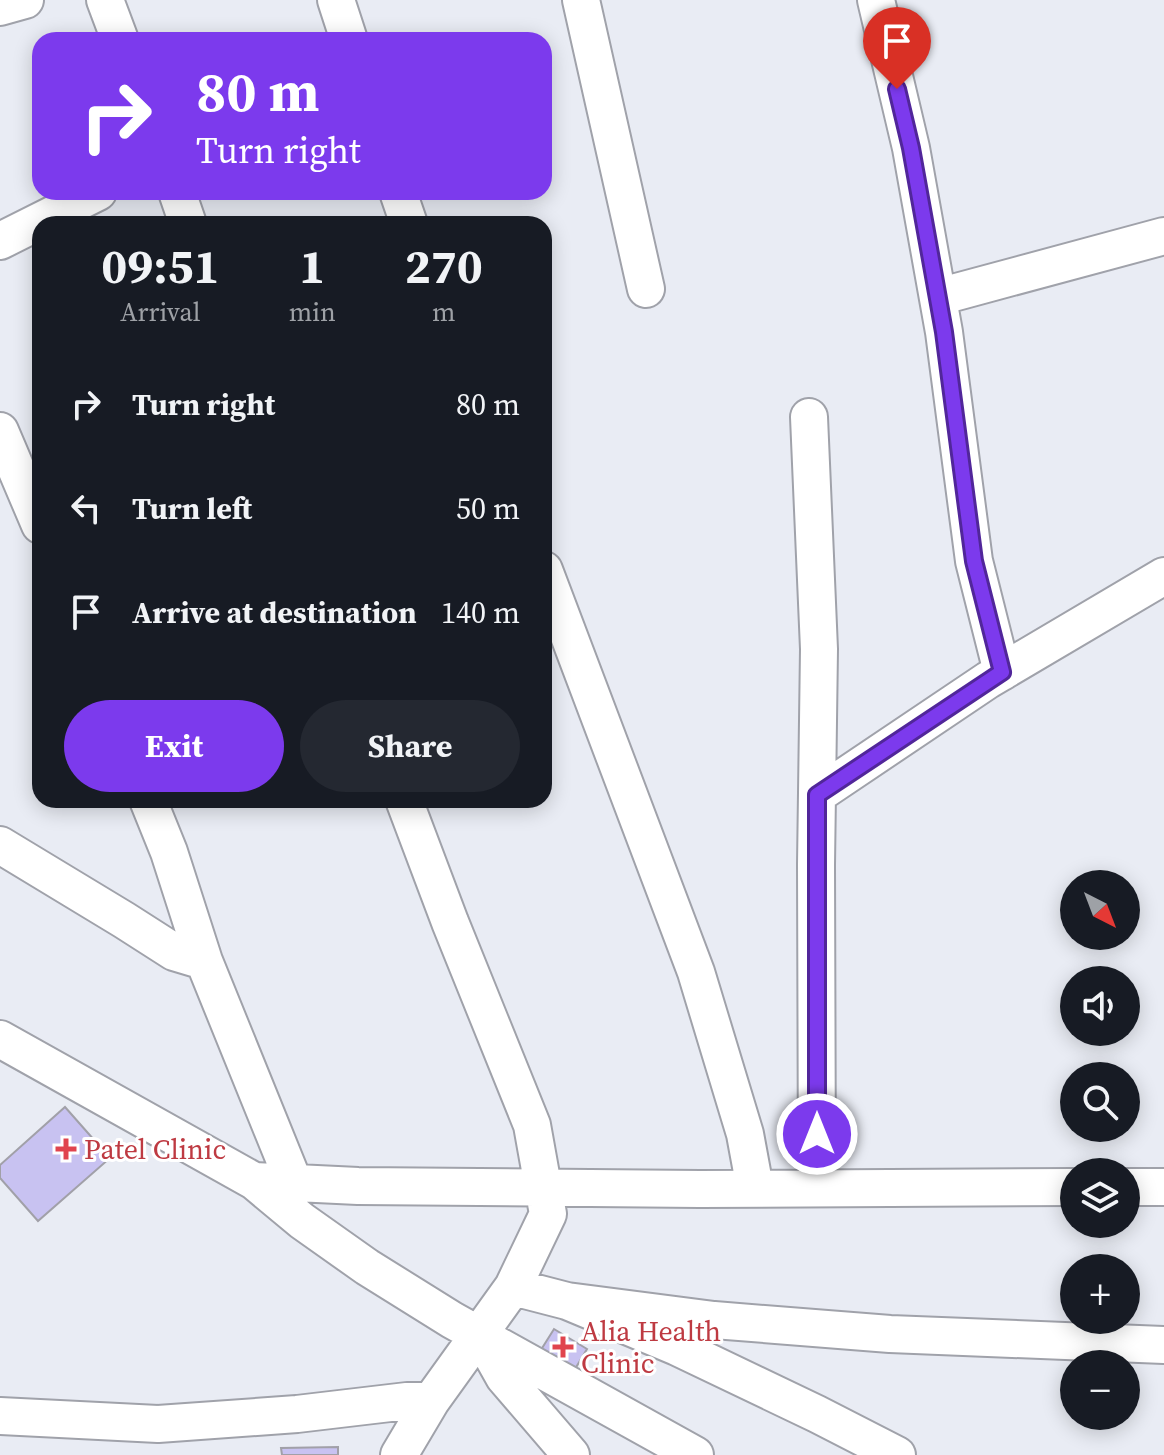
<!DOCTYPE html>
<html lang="en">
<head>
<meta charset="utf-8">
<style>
	:root { --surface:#171b24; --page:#242831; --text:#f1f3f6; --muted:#9ea1a6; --accent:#7c3aed }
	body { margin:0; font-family:"Source Serif 4",serif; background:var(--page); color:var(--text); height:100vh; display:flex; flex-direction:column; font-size:30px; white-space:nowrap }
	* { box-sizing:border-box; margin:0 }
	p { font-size:26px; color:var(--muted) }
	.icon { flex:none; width:44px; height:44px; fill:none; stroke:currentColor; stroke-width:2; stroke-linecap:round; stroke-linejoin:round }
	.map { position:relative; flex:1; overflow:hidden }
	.side { position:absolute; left:32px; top:216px; width:520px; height:592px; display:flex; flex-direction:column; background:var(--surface); border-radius:24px; box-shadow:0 4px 20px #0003 }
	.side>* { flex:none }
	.banner { position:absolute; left:32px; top:32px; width:520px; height:168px; border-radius:24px; box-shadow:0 4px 20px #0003; background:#7c3aed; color:#fff; overflow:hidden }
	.needle { width:52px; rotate:138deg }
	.tools { position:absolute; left:1060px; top:870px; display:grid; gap:16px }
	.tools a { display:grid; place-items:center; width:80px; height:80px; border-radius:50%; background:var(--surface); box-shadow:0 4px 20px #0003; font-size:40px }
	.pin { position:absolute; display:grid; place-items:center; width:68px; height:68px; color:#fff; margin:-82px -34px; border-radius:50% 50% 50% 0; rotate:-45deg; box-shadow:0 0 8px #0007 }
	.pin .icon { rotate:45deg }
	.me { position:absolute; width:88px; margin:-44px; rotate:0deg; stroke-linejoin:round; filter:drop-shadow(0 0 6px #0008) }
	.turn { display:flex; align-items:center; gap:28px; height:168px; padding:0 32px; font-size:36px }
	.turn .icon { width:104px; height:104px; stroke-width:2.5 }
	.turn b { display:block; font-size:56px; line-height:68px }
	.eta { display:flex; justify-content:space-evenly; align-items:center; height:136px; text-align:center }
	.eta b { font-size:48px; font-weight:700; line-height:56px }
	.action { display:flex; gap:16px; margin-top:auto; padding:16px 32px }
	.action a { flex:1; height:92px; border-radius:48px; background:var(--accent); color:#fff; font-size:32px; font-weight:700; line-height:92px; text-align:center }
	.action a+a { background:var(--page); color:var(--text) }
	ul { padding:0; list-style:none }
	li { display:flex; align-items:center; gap:24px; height:104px; padding:0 32px }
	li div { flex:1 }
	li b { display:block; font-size:30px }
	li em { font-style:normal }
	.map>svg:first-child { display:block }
	.building { fill:#c8c2f1; stroke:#a1a0a8; stroke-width:2 }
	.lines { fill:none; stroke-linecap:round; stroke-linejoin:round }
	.minor-casing { stroke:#a0a2aa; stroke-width:40 }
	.minor { stroke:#fff; stroke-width:36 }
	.route-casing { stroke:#51269a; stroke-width:20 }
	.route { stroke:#7c3aed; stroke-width:14 }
	.health-dot { fill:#e0444e; stroke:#fff; stroke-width:3 }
	.labels { text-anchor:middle; stroke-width:6; stroke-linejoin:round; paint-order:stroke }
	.health-label { font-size:28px; fill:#be3a42; stroke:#fff; text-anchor:start }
</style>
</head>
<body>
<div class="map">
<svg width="1164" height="1455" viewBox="0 0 1164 1455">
	<rect width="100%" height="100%" fill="#e9ecf4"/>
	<path class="building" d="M65,1107L110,1158L38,1221L0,1178V1165Z
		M554,1329L587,1349L572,1374L539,1353Z
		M338,1447V1455H282L281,1448Z"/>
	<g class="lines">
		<g class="minor-casing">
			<path id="minor" d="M105,0L120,40
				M336,0L349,40
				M581,0L646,289
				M876,0L911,148L944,332L974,561L1002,672
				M0,7L25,0
				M177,192L188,224
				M398,192L409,224
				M0,241L98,192
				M938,297L1164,236
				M809,417L819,649L816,865L817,1187
				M0,431L40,525
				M544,570L696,972L745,1134L755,1188
				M817,795L988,680L1164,576
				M148,800L169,852L204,961L294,1183
				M0,845L124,920L174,952L204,961
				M0,1039L254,1181L358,1186L700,1189L1074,1187
				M254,1181L302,1221L367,1267L452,1320L695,1455
				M1126,1187H1164
				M513,1287L567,1301L677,1347L817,1414L897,1455
				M567,1301L714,1320L890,1334L1164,1345
				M481,1336L504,1377L571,1455
				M0,1416L158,1424L297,1414L407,1401H431
				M399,1455L431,1401L513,1287L548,1214L532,1125L450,922L404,800"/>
		</g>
		<use href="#minor" class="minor"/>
	</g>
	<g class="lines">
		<g class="route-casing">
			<path id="route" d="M817,1134V795L1002,672L974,561L944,332L911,148L897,89"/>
		</g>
		<use href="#route" class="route"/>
	</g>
	<g class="health-dot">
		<path d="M62 1137h8v8h8v8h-8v8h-8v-8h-8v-8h8z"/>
		<path d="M559 1335h8v8h8v8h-8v8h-8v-8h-8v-8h8z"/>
	</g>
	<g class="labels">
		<g class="health-label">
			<text x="84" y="1159">Patel Clinic</text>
			<text x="581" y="1341">Alia Health<tspan x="581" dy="32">Clinic</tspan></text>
		</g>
	</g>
</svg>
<div class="tools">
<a><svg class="needle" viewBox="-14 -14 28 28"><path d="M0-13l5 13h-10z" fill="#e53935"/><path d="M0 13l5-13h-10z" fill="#9ea1a6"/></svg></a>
<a><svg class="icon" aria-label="sound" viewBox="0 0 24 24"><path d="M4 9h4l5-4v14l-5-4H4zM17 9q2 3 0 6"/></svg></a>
<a><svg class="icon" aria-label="search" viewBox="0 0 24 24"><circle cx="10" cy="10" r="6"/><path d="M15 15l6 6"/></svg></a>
<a><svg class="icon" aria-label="layers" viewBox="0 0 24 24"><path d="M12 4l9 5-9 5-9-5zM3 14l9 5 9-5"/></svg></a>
<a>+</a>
<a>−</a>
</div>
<div class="pin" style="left:897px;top:89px;background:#d93025"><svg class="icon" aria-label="arrive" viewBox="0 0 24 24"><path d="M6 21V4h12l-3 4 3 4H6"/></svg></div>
<svg class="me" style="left:817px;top:1134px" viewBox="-20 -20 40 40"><circle r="17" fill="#7c3aed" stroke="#fff" stroke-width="3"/><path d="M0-11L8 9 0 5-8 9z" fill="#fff"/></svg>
<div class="banner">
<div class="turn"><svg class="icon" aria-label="right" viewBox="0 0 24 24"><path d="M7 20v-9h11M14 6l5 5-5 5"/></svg><div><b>80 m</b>Turn right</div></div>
</div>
<section class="side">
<div class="eta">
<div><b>09:51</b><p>Arrival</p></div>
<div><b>1</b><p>min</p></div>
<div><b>270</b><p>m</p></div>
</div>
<ul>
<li><svg class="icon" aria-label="right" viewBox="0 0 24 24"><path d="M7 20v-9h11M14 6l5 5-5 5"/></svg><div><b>Turn right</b></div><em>80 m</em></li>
<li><svg class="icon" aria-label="left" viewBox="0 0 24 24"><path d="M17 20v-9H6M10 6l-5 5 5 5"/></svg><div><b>Turn left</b></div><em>50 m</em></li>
<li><svg class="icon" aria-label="arrive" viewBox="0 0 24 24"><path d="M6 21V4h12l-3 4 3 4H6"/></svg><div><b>Arrive at destination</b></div><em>140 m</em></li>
</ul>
<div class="action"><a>Exit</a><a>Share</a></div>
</section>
</div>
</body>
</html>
